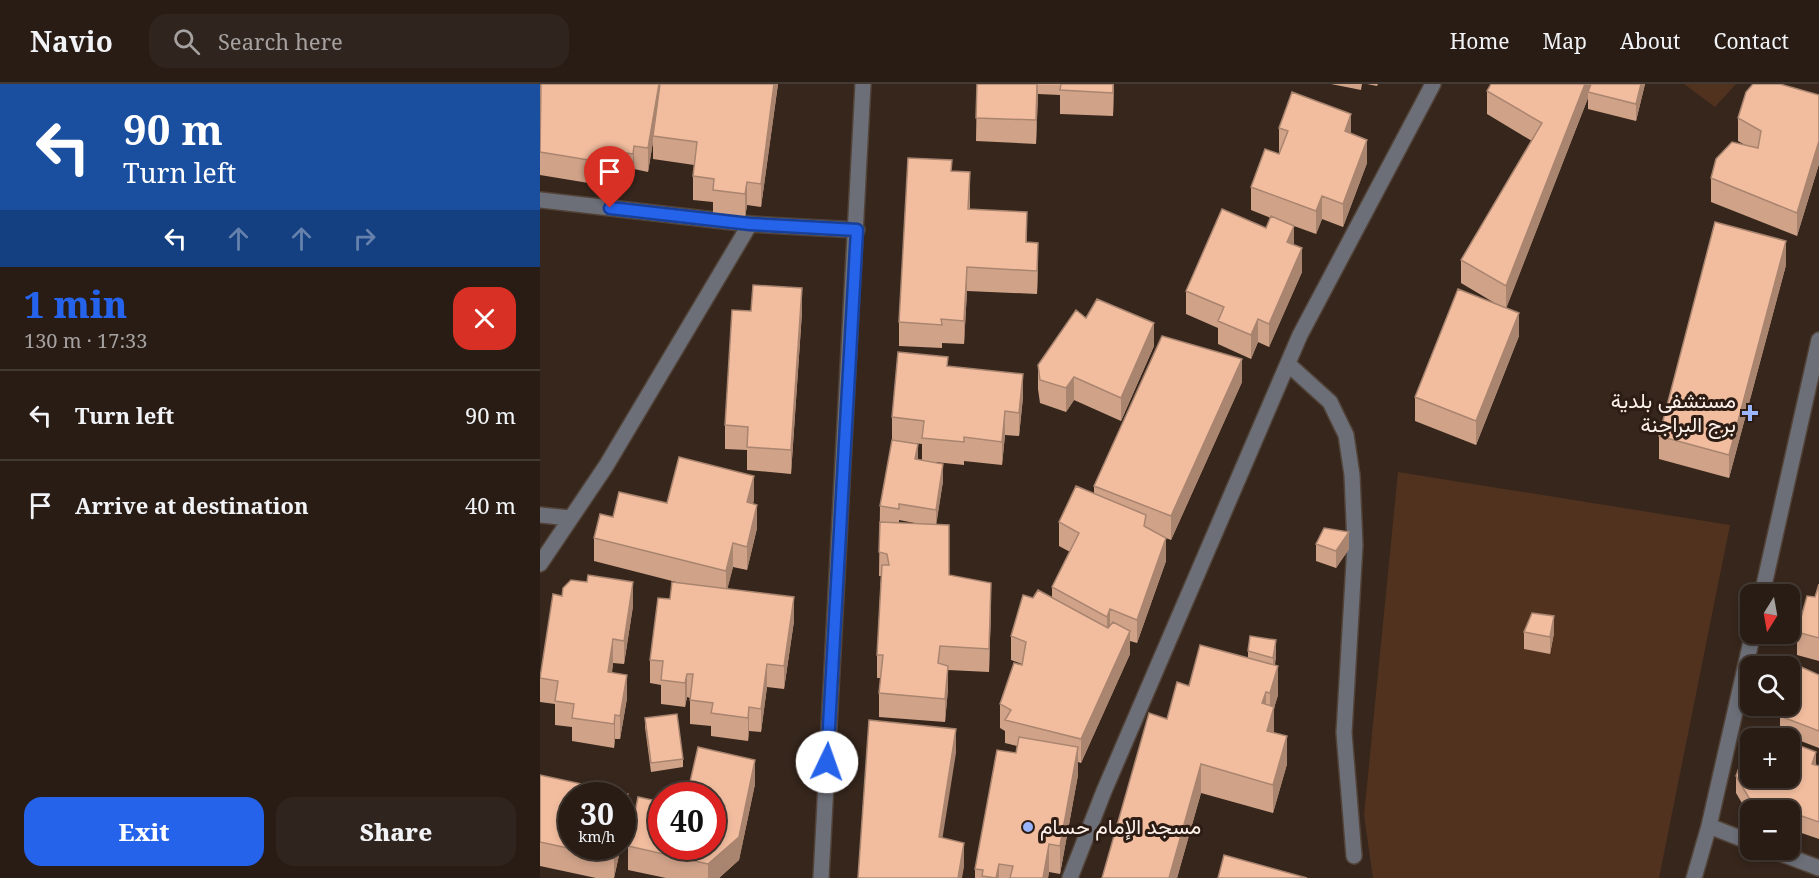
<!DOCTYPE html>
<html lang="en">
<head>
<meta charset="utf-8">
<style>
	:root { --surface:#281c15; --page:#30251e; --text:#f1f3f6; --muted:#a5a1a0; --line:#443a34; --accent:#2563eb }
	body { margin:0; font-family:"Noto Serif",Vazirmatn,serif; background:var(--page); color:var(--text); height:100vh; display:flex; flex-direction:column; font-size:22px; white-space:nowrap }
	* { box-sizing:border-box; margin:0 }
	p { font-size:20px; color:var(--muted) }
	.icon { flex:none; width:33px; height:33px; fill:none; stroke:currentColor; stroke-width:2; stroke-linecap:round; stroke-linejoin:round }
	.map { position:relative; flex:1; overflow:hidden }
	.drawer { display:flex; flex-direction:column; background:var(--surface); width:540px }
	.drawer>* { flex:none }
	.banner { background:#1a4fa0; color:#fff; overflow:hidden }
	.needle { width:39px; rotate:191deg }
	.controls { position:absolute; left:1200px; top:500px; display:grid; gap:12px }
	.controls a { display:grid; place-items:center; width:60px; height:60px; border-radius:12px; background:var(--surface); box-shadow:0 3px 9px #0003,0 0 0 2px var(--line); font-size:30px }
	.speed { position:absolute; left:18px; top:698px; display:flex; gap:12px; font-size:30px; font-weight:700; text-align:center }
	.speed>* { display:grid; place-content:center; width:78px; height:78px; border-radius:50%; background:var(--surface); box-shadow:0 3px 9px #0003,0 0 0 2px var(--line); line-height:1 }
	.speed small { font-size:15px; font-weight:400 }
	.speed .limit { border:9px solid #d22; background:#fff; color:#111 }
	.pin { position:absolute; display:grid; place-items:center; width:51px; height:51px; color:#fff; margin:-62px -26px; border-radius:50% 50% 50% 0; rotate:-45deg; box-shadow:0 0 6px #0007 }
	.pin .icon { rotate:45deg }
	.me { position:absolute; width:66px; margin:-33px; rotate:3deg; stroke-linejoin:round; filter:drop-shadow(0 0 4px #0008) }
	.turn { display:flex; align-items:center; gap:21px; height:126px; padding:0 24px; font-size:27px }
	.turn .icon { width:78px; height:78px; stroke-width:2.5 }
	.turn b { display:block; font-size:42px; line-height:51px }
	.lanes { display:flex; align-items:center; height:57px; padding:0 24px; background:#0003; justify-content:center; gap:30px; direction:ltr }
	.lanes .off { opacity:.35 }
	.round { display:grid; place-items:center; flex:none; width:63px; height:63px; border-radius:18px; background:var(--page) }
	.overview { display:flex; align-items:center; justify-content:space-between; height:102px; padding:0 24px }
	h1 { font-size:36px; font-weight:800; line-height:45px; color:var(--accent) }
	.cta { display:flex; gap:12px; margin-top:auto; padding:12px 24px }
	.cta a { flex:1; height:69px; border-radius:18px; background:var(--accent); color:#fff; font-size:24px; font-weight:800; line-height:69px; text-align:center }
	.cta a+a { background:var(--page); color:var(--text) }
	ul { padding:0; list-style:none }
	li { display:flex; align-items:center; gap:18px; height:90px; padding:0 24px; border-top:2px solid var(--line) }
	li div { flex:1 }
	li b { display:block; font-size:22px }
	li em { font-style:normal }
	header { display:flex; align-items:center; gap:36px; box-sizing:border-box; height:84px; padding:0 30px; background:var(--surface); border-bottom:2px solid var(--line) }
	header strong { font-size:28px }
	nav { display:flex; gap:33px; margin-inline-start:auto; font-size:21px }
	.search { width:420px; height:54px; background:var(--page); display:flex; align-items:center; gap:15px; box-sizing:border-box; padding:0 21px; border-radius:18px; color:var(--muted); font-size:22px }
	main { display:flex; flex:1; min-height:0 }
	.map>svg:first-child { display:block }
	.green { fill:#50321f }
	.lines { fill:none; stroke-linecap:round; stroke-linejoin:round }
	.minor-casing { stroke:#524339; stroke-width:18 }
	.minor { stroke:#6c6f77; stroke-width:15 }
	.wall { fill:#d0a389; fill-rule:evenodd }
	.shaded-wall { fill:#a9846f }
	.building { fill:#f2bd9f; stroke:#a9846f; stroke-width:1.5 }
	.route-casing { stroke:#184099; stroke-width:15 }
	.route { stroke:#2563eb; stroke-width:10 }
	.poi-dot { fill:#9bb5fd; stroke:#2c1c13; stroke-width:2 }
	.labels { text-anchor:middle; stroke-width:6; stroke-linejoin:round; paint-order:stroke }
	.poi-label { font-size:21px; fill:#fef2ec; stroke:#2c1c13; text-anchor:end }
</style>
</head>
<body>
<header>
<strong>Navio</strong>
<div class="search"><svg class="icon" aria-label="search" viewBox="0 0 24 24"><circle cx="10" cy="10" r="6"/><path d="M15 15l6 6"/></svg>Search here</div>
<nav><a>Home</a><a>Map</a><a>About</a><a>Contact</a></nav>
</header>
<main>
<section class="drawer">
<div class="banner">
<div class="turn"><svg class="icon" aria-label="left" viewBox="0 0 24 24"><path d="M17 20v-9H6M10 6l-5 5 5 5"/></svg><div><b>90 m</b>Turn left</div></div>
<div class="lanes"><svg class="icon" aria-label="left" viewBox="0 0 24 24"><path d="M17 20v-9H6M10 6l-5 5 5 5"/></svg><svg class="icon off" aria-label="ahead" viewBox="0 0 24 24"><path d="M12 20V5M6 11l6-6 6 6"/></svg><svg class="icon off" aria-label="ahead" viewBox="0 0 24 24"><path d="M12 20V5M6 11l6-6 6 6"/></svg><svg class="icon off" aria-label="right" viewBox="0 0 24 24"><path d="M7 20v-9h11M14 6l5 5-5 5"/></svg></div>
</div>
<div class="overview"><div><h1>1 min</h1><p>130 m · 17:33</p></div><a class="round" style="background:#d93025;color:#fff"><svg class="icon" aria-label="close" viewBox="0 0 24 24"><path d="M6 6l12 12M18 6L6 18"/></svg></a></div>
<ul>
<li><svg class="icon" aria-label="left" viewBox="0 0 24 24"><path d="M17 20v-9H6M10 6l-5 5 5 5"/></svg><div><b>Turn left</b></div><em>90 m</em></li>
<li><svg class="icon" aria-label="arrive" viewBox="0 0 24 24"><path d="M6 21V4h12l-3 4 3 4H6"/></svg><div><b>Arrive at destination</b></div><em>40 m</em></li>
</ul>
<div class="cta"><a>Exit</a><a>Share</a></div>
</section>
<div class="map">
<svg width="1279" height="794" viewBox="0 0 1279 794">
	<rect width="100%" height="100%" fill="#36261c"/>
	<path class="green" d="M1144,0H1196L1175,23Z
		M858,388L1190,441L1119,794H833L824,731Z"/>
	<g class="lines">
		<g class="minor-casing">
			<path id="minor" d="M0,116L210,140
				M748,280L790,318L806,351L812,391L815,461L804,649L814,772
				M0,431L30,434
				M0,480L66,382L210,140L317,146
				M1222,510L1279,256
				M1169,742L1210,758
				M1229,765L1279,784
				M281,794L323,0
				M530,794L564,707L760,251L893,0
				M1154,794L1169,742L1213,549"/>
		</g>
		<use href="#minor" class="minor"/>
	</g>
	<path class="wall" d="M120,0V5V0H238L221,123L207,121L205,134L173,129V118L153,116V92L154,81L113,75V58L108,88L94,85L93,94L87,93L85,105L0,91V1Z
		M437,0H574L573,32L520,30V11L498,10L496,60L436,57Z
		M791,0H822L821,6Z
		M827,0H838L837,2Z
		M1105,0L1096,37L1048,25V14L966,224L979,252L936,361L875,337V313L958,221L921,199V176L992,57L947,30V7Z
		M1279,11V80L1257,152L1171,118V94L1205,61L1198,57V34Z
		M739,44L811,50L827,79L803,143L782,135L776,150L754,142V161L762,188L729,263L718,258L711,275L678,260V244L646,230V207L726,144L731,134L711,126V103L739,70Z
		M412,87L430,112V125L487,158L498,183L497,210L427,207L424,260L402,259V264L359,262V238Z
		M1246,181L1189,394L1119,375V352Z
		M211,227L262,228L251,390L207,386V366L185,365V341Z
		M546,234L614,262L581,337L534,316L526,328L500,319L498,305V281Z
		M408,282L483,313L479,352L465,351L462,381L424,377V381L395,378L403,397L396,440L409,491L451,522L449,588L408,586V605L405,638L339,633V609L341,594H337V571L341,492H339L340,422L352,356V333ZM365,358L382,360V376L378,375ZM359,436L375,439H359Z
		M702,298L631,456L626,454V477L597,559L590,557V570L541,679L538,678V691L520,790L509,788L508,794H435V785L476,669L477,662L465,659V647L460,644V620L482,580L471,576V552L493,514L512,513V503L530,468L519,462V438L554,410V402Z
		M214,415L213,420L217,444L207,486L193,483L187,505L254,537L244,605L227,603L221,648L209,647L208,657L171,652V642L150,640V614L147,613L145,623L121,620V601L110,599V576L130,515L140,499L54,477V454L73,433L127,419Z
		M776,460L809,465L796,484L776,477Z
		M1279,500V577L1257,571V548L1275,513Z
		M93,522L84,580L73,579L72,589L87,614L80,655H75L74,664L32,657V643L15,641V620L0,618V594Z
		M984,548L1014,549L1010,570L984,565Z
		M708,567L736,572L735,581L738,611L734,624V648L747,680L733,729L661,709L637,794H562L627,635L649,602L708,574Z
		M1279,591V664L1240,649V632Z
		M105,634L143,675V683L111,688L105,643Z
		M1276,681L1279,682V755L1250,745V726H1210V731H1209L1196,709V692Z
		M0,691L88,710V733L82,757V711H32V762H81L74,794H56L0,782Z
		M215,700L199,776L179,794H126L88,786V762H122Z"/>
	<path class="shaded-wall" d="M119,0L120,20L113,52V58L108,88V64Z
		M234,0H238L221,123V100Z
		M497,0L498,10L496,60V36Z
		M573,0H574L573,32Z
		M1045,0H1051L1048,8V14L966,225V202Z
		M1101,0H1105L1096,37V20Z
		M811,30V54L805,47Z
		M827,56V79L803,143V120Z
		M1279,57V80L1257,152V129Z
		M94,62V85L93,94V70Z
		M87,69V93L85,105V82Z
		M430,88V112L428,148V125Z
		M207,98V121L205,134V110Z
		M782,112V135L776,150V127Z
		M487,128V151L486,182V158Z
		M754,142V166L747,158Z
		M1246,157V181L1189,394V371Z
		M498,159V183L497,210V187Z
		M762,164V188L729,263V240Z
		M427,183V207L424,260V237Z
		M262,204V228L251,390V366Z
		M979,229V252L936,361V337Z
		M718,235V258L711,275V251Z
		M614,239V262L581,337V314Z
		M702,275V298L631,456V432Z
		M483,290V313L479,352V329Z
		M534,293V316L526,328V304Z
		M465,327V351L462,381V358Z
		M378,360V377L375,375Z
		M403,380V397L396,443V426Z
		M214,392V415L207,442V418Z
		M217,421V444L207,486V463Z
		M809,448V465L796,484V467Z
		M626,454V477L597,559V536Z
		M193,459V483L186,511V487Z
		M93,498V522L84,580V557Z
		M451,499V522L449,588V565Z
		M254,513V537L244,605V582Z
		M570,525V549L567,556V533Z
		M1014,532V549L1010,570V553Z
		M590,547V570L541,679V655Z
		M73,555V579L68,612V588Z
		M736,556V572L733,591V574Z
		M227,580V603L221,648V625Z
		M408,582V605L405,638V615Z
		M738,582V611L734,624V651L727,647L730,636V609Z
		M147,590V613L145,623V599Z
		M87,591V614L80,655V632Z
		M726,608V637L722,619Z
		M209,623V647L208,657V634Z
		M75,631V655L74,664V640Z
		M416,645V669L399,776V753Z
		M747,652V680L733,729V701Z
		M538,663V691L520,790V762Z
		M1276,668V684L1272,680Z
		M215,676V700L199,776L179,794H168V780Z
		M661,680V709L637,794H629Z
		M88,710V733L82,757V733Z
		M424,759V783L422,794H418Z
		M509,760V788L508,794H503Z
		M76,762H81L74,794V774Z
		M459,780V794H456Z"/>
	<path class="building" d="M1,0H119L108,64L94,62L93,70L87,69L85,82L0,68Z
		M120,0H234L221,100L207,98L205,110L173,106L174,95L153,92L157,58L113,52Z
		M437,0H497L496,36L436,34Z
		M521,0H573V9L520,6Z
		M951,0H1045L966,202L921,176L1002,39L947,7Z
		M1051,0H1101L1096,20L1048,8Z
		M1213,0H1240L1279,11V57L1257,129L1171,94L1176,75L1192,58L1218,64L1221,47L1198,34L1206,8Z
		M752,8L811,30L805,47L827,56L803,120L782,112L776,127L711,103L725,65L739,70L748,47L739,44Z
		M368,74L412,76L411,87L430,88L428,125L487,128L486,158L498,159L497,187L427,183L424,237L401,235L402,241L359,238Z
		M682,125L726,144L731,132L754,142L747,158L762,164L729,240L718,235L711,251L678,237L684,223L646,207Z
		M1175,138L1246,157L1189,371L1119,352Z
		M213,201L262,204L251,366L207,363L208,343L185,341L192,226L211,227Z
		M918,205L979,229L936,337L875,313Z
		M557,215L614,239L581,314L534,293L526,304L500,296L498,281L536,226L546,234Z
		M622,252L702,275L631,432L554,402Z
		M358,268L408,273L407,282L483,290L479,329L465,327L462,358L424,353V358L382,354L384,337L352,333Z
		M352,356L378,360L375,375L403,380L396,426L359,420V425L340,422Z
		M139,373L214,392L207,418L217,421L207,463L193,459L186,487L54,454L60,430L73,433L79,408L127,419Z
		M536,402L606,431L604,442L626,454L597,536L570,525L567,533L512,503L539,449L519,438Z
		M340,438L409,441V491L451,499L449,565L400,562L398,579L408,582L405,615L339,609L343,571H337L342,481H349L347,470L339,468Z
		M784,444L809,448L796,467L776,460Z
		M48,491L93,498L84,557L73,555L68,588L87,591L80,632L75,631L74,640L32,634L34,620L15,617L18,597L0,594L13,510L22,512L23,504L31,496L47,498Z
		M132,498L254,513L244,582L227,580L221,625L209,623L208,634L171,629L173,619L150,616L153,590H147L145,599L121,596L123,577L110,576L118,514L130,515Z
		M1279,500V554L1257,548L1267,512L1275,513Z
		M498,506L568,544L573,538L590,547L541,655L465,636L471,626L460,620L474,579L482,581L486,558L471,552L483,511L493,514Z
		M992,529L1014,532L1010,553L984,548Z
		M710,552L736,556L733,574L708,567Z
		M660,561L738,582L730,609L726,608L722,619L734,623L727,647L747,652L733,701L661,680L629,794H562L609,629L627,635L637,598L649,602Z
		M1259,582L1279,591V647L1240,632L1245,621H1250V608Z
		M137,630L143,675L111,679L105,634Z
		M329,636L416,645L399,753L424,759L418,794H318Z
		M1213,646L1237,654H1210V693H1250V658L1276,668L1272,680L1279,682V738L1250,728V726H1245L1209,714L1196,692Z
		M479,653L538,663L520,762L509,760L503,794H470L473,782L459,780L456,794L442,792L443,786L435,785L457,666L476,669Z
		M158,663L215,676L199,753L168,780L88,762L98,713L122,718V762H172V711H147Z
		M0,691L88,710L82,733V711H32V762H76L74,774L0,758Z
		M684,771L767,794H678Z"/>
	<g class="lines">
		<g class="route-casing">
			<path id="route" d="M70,124L210,140L317,146L287,678"/>
		</g>
		<use href="#route" class="route"/>
	</g>
	<g class="poi-dot">
		<path d="M1207 320h6v6h6v6h-6v6h-6v-6h-6v-6h6z"/>
		<circle cx="488" cy="743" r="6"/>
	</g>
	<g class="labels">
		<g class="poi-label">
			<text x="1196" y="324">مستشفی بلدیة<tspan x="1196" dy="24">برج البراجنة</tspan></text>
			<text x="500" y="750" text-anchor="start">مسجد الإمام حسام</text>
		</g>
	</g>
</svg>
<div class="controls">
<a><svg class="needle" viewBox="-14 -14 28 28"><path d="M0-13l5 13h-10z" fill="#e53935"/><path d="M0 13l5-13h-10z" fill="#a5a1a0"/></svg></a>
<a><svg class="icon" aria-label="search" viewBox="0 0 24 24"><circle cx="10" cy="10" r="6"/><path d="M15 15l6 6"/></svg></a>
<a>+</a>
<a>−</a>
</div>
<div class="speed"><div>30<small>km/h</small></div><div class="limit">40</div></div>
<div class="pin" style="left:70px;top:124px;background:#d93025"><svg class="icon" aria-label="arrive" viewBox="0 0 24 24"><path d="M6 21V4h12l-3 4 3 4H6"/></svg></div>
<svg class="me" style="left:287px;top:678px" viewBox="-20 -20 40 40"><circle r="19" fill="#fff"/><path d="M0-13L10 11 0 6-10 11z" fill="#2563eb"/></svg>
</div>
</main>
</body>
</html>
